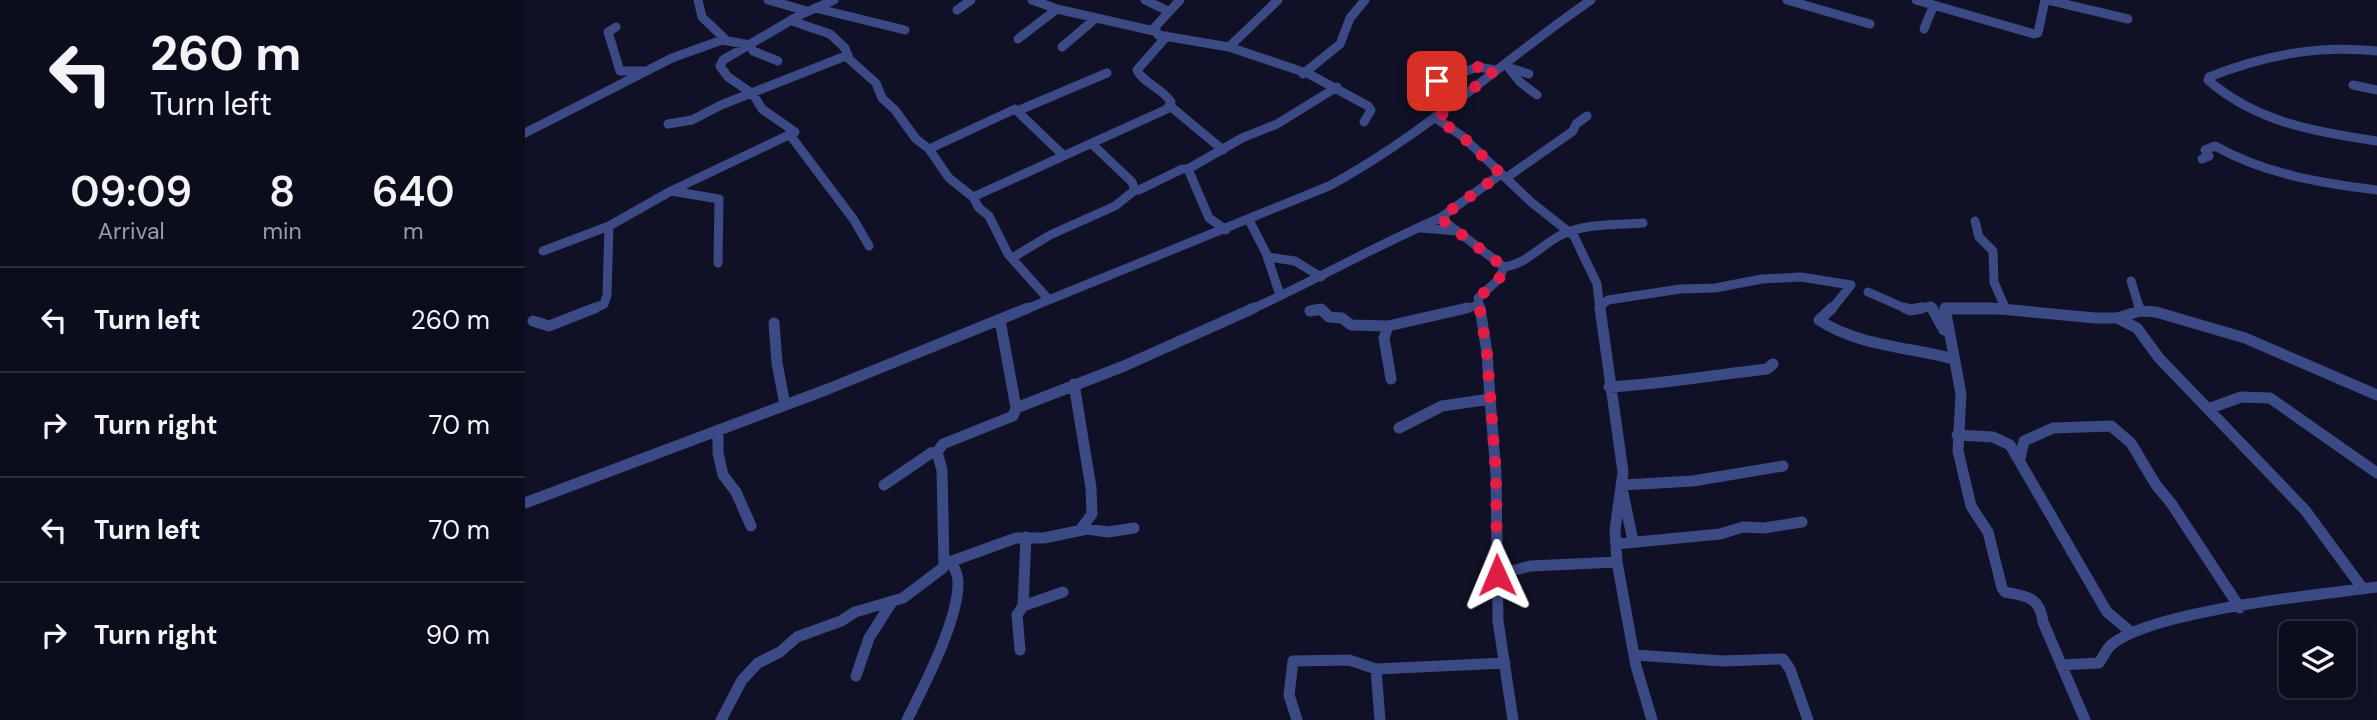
<!DOCTYPE html>
<html lang="en">
<head>
<meta charset="utf-8">
<style>
	:root { --surface:#0c0d1c; --page:#1a1b29; --text:#f1f3f6; --muted:#9a9ca3; --line:#2c2d3b }
	body { margin:0; font-family:"DM Sans",sans-serif; background:var(--page); color:var(--text); height:100vh; display:flex; flex-direction:column; font-size:26px; white-space:nowrap }
	* { box-sizing:border-box; margin:0 }
	p { font-size:23px; color:var(--muted) }
	.icon { flex:none; width:38px; height:38px; fill:none; stroke:currentColor; stroke-width:2; stroke-linecap:round; stroke-linejoin:round }
	.map { position:relative; flex:1; overflow:hidden }
	.sheet { display:flex; flex-direction:column; background:var(--surface); width:525px }
	.sheet>* { flex:none }
	.hud { background:#0c0d1c; color:var(--text); overflow:hidden }
	.tools { position:absolute; left:1754px; top:621px; display:grid; gap:14px }
	.tools a { display:grid; place-items:center; width:77px; height:77px; border-radius:10px; background:var(--surface); box-shadow:0 4px 18px #0003,0 0 0 2px var(--line); font-size:35px }
	.pin { position:absolute; display:grid; place-items:center; width:60px; height:60px; color:#fff; margin:-30px; border-radius:14px; box-shadow:0 4px 10px #0006 }
	.me { position:absolute; width:77px; margin:-38px; rotate:359deg; stroke-linejoin:round; filter:drop-shadow(0 0 5px #0008) }
	.turn { display:flex; align-items:center; gap:24px; height:147px; padding:0 35px; font-size:32px }
	.turn .icon { width:91px; height:91px; stroke-width:2.5 }
	.turn b { display:block; font-size:49px; line-height:60px }
	.eta { display:flex; justify-content:space-evenly; align-items:center; height:119px; text-align:center }
	.eta b { font-size:42px; font-weight:600; line-height:49px }
	ul { padding:0; list-style:none }
	li { display:flex; align-items:center; gap:21px; height:105px; padding:0 35px; border-top:2px solid var(--line) }
	li div { flex:1 }
	li b { display:block; font-size:26px }
	li em { font-style:normal }
	main { display:flex; flex:1; min-height:0 }
	.map>svg:first-child { display:block }
	.lines { fill:none; stroke-linecap:round; stroke-linejoin:round }
	.minor-far1 { stroke:#3b4985; stroke-width:9 }
	.minor { stroke:#3b4985; stroke-width:11 }
	.route { stroke:#e11d48; stroke-width:12; stroke-dasharray:0 21.6 }
</style>
</head>
<body>
<main>
<section class="sheet">
<div class="hud">
<div class="turn"><svg class="icon" aria-label="left" viewBox="0 0 24 24"><path d="M17 20v-9H6M10 6l-5 5 5 5"/></svg><div><b>260 m</b>Turn left</div></div>
</div>
<div class="eta">
<div><b>09:09</b><p>Arrival</p></div>
<div><b>8</b><p>min</p></div>
<div><b>640</b><p>m</p></div>
</div>
<ul>
<li><svg class="icon" aria-label="left" viewBox="0 0 24 24"><path d="M17 20v-9H6M10 6l-5 5 5 5"/></svg><div><b>Turn left</b></div><em>260 m</em></li>
<li><svg class="icon" aria-label="right" viewBox="0 0 24 24"><path d="M7 20v-9h11M14 6l5 5-5 5"/></svg><div><b>Turn right</b></div><em>70 m</em></li>
<li><svg class="icon" aria-label="left" viewBox="0 0 24 24"><path d="M17 20v-9H6M10 6l-5 5 5 5"/></svg><div><b>Turn left</b></div><em>70 m</em></li>
<li><svg class="icon" aria-label="right" viewBox="0 0 24 24"><path d="M7 20v-9h11M14 6l5 5-5 5"/></svg><div><b>Turn right</b></div><em>90 m</em></li>
</ul>
</section>
<div class="map">
<svg width="1852" height="720" viewBox="0 0 1852 720">
	<rect width="100%" height="100%" fill="#101126"/>
	<g class="lines">
		<path class="minor-far1" d="M173,0L177,17L201,40
			M243,0L282,11
			M507,0L532,9L629,31
			M620,0L643,11
			M655,0L630,27L633,35L704,47L784,74L843,106L846,110L839,122
			M1262,0L1345,24
			M1391,0L1509,34L1513,33L1520,0
			M1523,0L1603,19
			M290,8L380,30
			M432,10L446,0
			M267,21L305,34L320,48L324,59L351,83L357,98L370,110L391,139L404,149L424,178L448,197L454,208L464,216L483,254L524,300
			M91,27L83,32L95,71H118
			M1399,29L1408,7
			M493,39L532,9
			M537,47L571,18
			M704,47L753,0
			M1852,51C1792,45 1740,55 1684,77L1683,80C1731,122 1790,132 1852,141
			M983,67L995,82L1012,95
			M985,68L1004,74
			M778,74L815,44L825,18L840,0
			M912,81L953,67L970,70
			M1828,85L1852,90
			M645,106L698,150
			M492,111L582,73
			M912,119L937,136L1006,202L1049,236L1072,284L1075,310
			M143,124L167,120L196,105L323,55
			M270,132L237,109L228,94L203,77L195,66L198,60L275,15L309,0
			M0,133L147,58L197,40L225,45L228,51L253,61
			M265,135L329,220L344,246
			M567,144L607,182L610,190H614L657,169H663L717,138L752,124L812,87
			M404,149L490,109L538,155
			M1677,159L1684,156L1680,150L1690,146C1740,174 1795,183 1852,190
			M663,169L684,218L701,230
			M976,174L915,218L979,267C1002,264 1016,245 1036,235C1061,223 1091,225 1118,223
			M981,178L1048,131L1051,124L1062,116
			M146,191L194,199L193,263
			M448,197L642,109L646,102C637,88 617,82 612,70L642,36
			M724,220L741,253L755,295
			M1450,221L1454,237L1468,251L1469,282L1481,310
			M896,228L932,231
			M18,251L84,226
			M743,257L770,261L796,277
			M487,258L525,235L590,206L610,190
			M1606,281L1615,310
			M1343,292L1384,310
			M1074,307L1083,300L1155,289L1190,288L1237,279L1276,277L1326,285L1306,310
			M65,310L79,304L82,295L84,226L146,191L270,132
			M499,310L804,186C899,135 977,61 1066,0
			M725,310C789,281 850,246 915,218
			M793,310H797
			M934,310L954,305
			M955,310L953,298L974,279L979,267
			M1388,310L1406,306L1408,310
			M1420,310H1477"/>
		<path class="minor" d="M1075,308L1098,472L1090,530L1092,562L1111,666L1127,720
			M1307,308L1294,320C1333,346 1384,347 1429,359
			M1380,308L1385,310L1397,308
			M1407,308L1419,330
			M1614,308L1615,311
			M785,311L796,309L804,317L817,318L826,325L863,326
			M1592,318L1612,328L1634,358L1780,510L1838,589
			M8,321L24,326L70,308
			M249,323L252,363L260,405
			M866,379L859,338L863,326L942,308
			M549,384L566,488L567,514L555,530
			M1084,387C1137,384 1189,375 1242,369L1248,364
			M965,399L971,474L973,621L988,720
			M491,408L599,366L729,308
			M1683,409L1716,397L1745,398L1852,473
			M874,428L917,406L965,399L962,353L955,308
			M193,430V453L198,475L211,492L226,526
			M1432,435L1468,437L1485,445L1582,612L1607,633
			M1495,458L1499,441L1528,428L1586,426L1606,443L1631,485L1646,503L1715,608
			M359,485L406,453L412,452L418,444L488,416L491,408L475,320
			M1098,485L1168,481L1258,466
			M1098,493L1108,541
			M0,503L303,389L503,308
			M1091,544L1195,534L1218,527L1239,528L1277,522
			M419,564L491,538H519L562,529L583,532L609,528
			M972,575L1005,566L1092,562
			M498,606L501,537
			M495,650L492,615L498,606L538,592
			M1110,655L1198,661L1258,659L1265,669L1283,720
			M1536,665L1574,663C1578,657 1581,650 1586,645C1627,610 1793,595 1852,587
			M331,676L344,638L367,602
			M196,720L217,680L233,663L255,652L272,637L316,621L330,612L378,598L419,567L417,470L412,452
			M382,720C399,686 434,619 433,582C433,574 429,567 426,561
			M772,720L764,695L768,661L824,660L851,669
			M855,720L851,669L980,663
			M1560,720L1518,622C1515,597 1502,596 1480,592L1477,588L1463,532L1446,506L1433,451L1436,394L1420,308H1466L1570,318H1592L1615,311L1631,312L1720,338L1852,395"/>
	</g>
	<g class="lines">
		<path class="route" d="M912,81L953,67L970,70L912,119L937,136L976,174L915,218L979,267L974,279L953,298L962,353L971,474L972,575"/>
	</g>
</svg>
<div class="tools">
<a><svg class="icon" aria-label="layers" viewBox="0 0 24 24"><path d="M12 4l9 5-9 5-9-5zM3 14l9 5 9-5"/></svg></a>
</div>
<div class="pin" style="left:912px;top:81px;background:#d93025"><svg class="icon" aria-label="arrive" viewBox="0 0 24 24"><path d="M6 21V4h12l-3 4 3 4H6"/></svg></div>
<svg class="me" style="left:972px;top:575px" viewBox="-20 -20 40 40"><path d="M0-17L14 15 0 8-14 15z" fill="#e11d48" stroke="#fff" stroke-width="4"/></svg>
</div>
</main>
</body>
</html>
